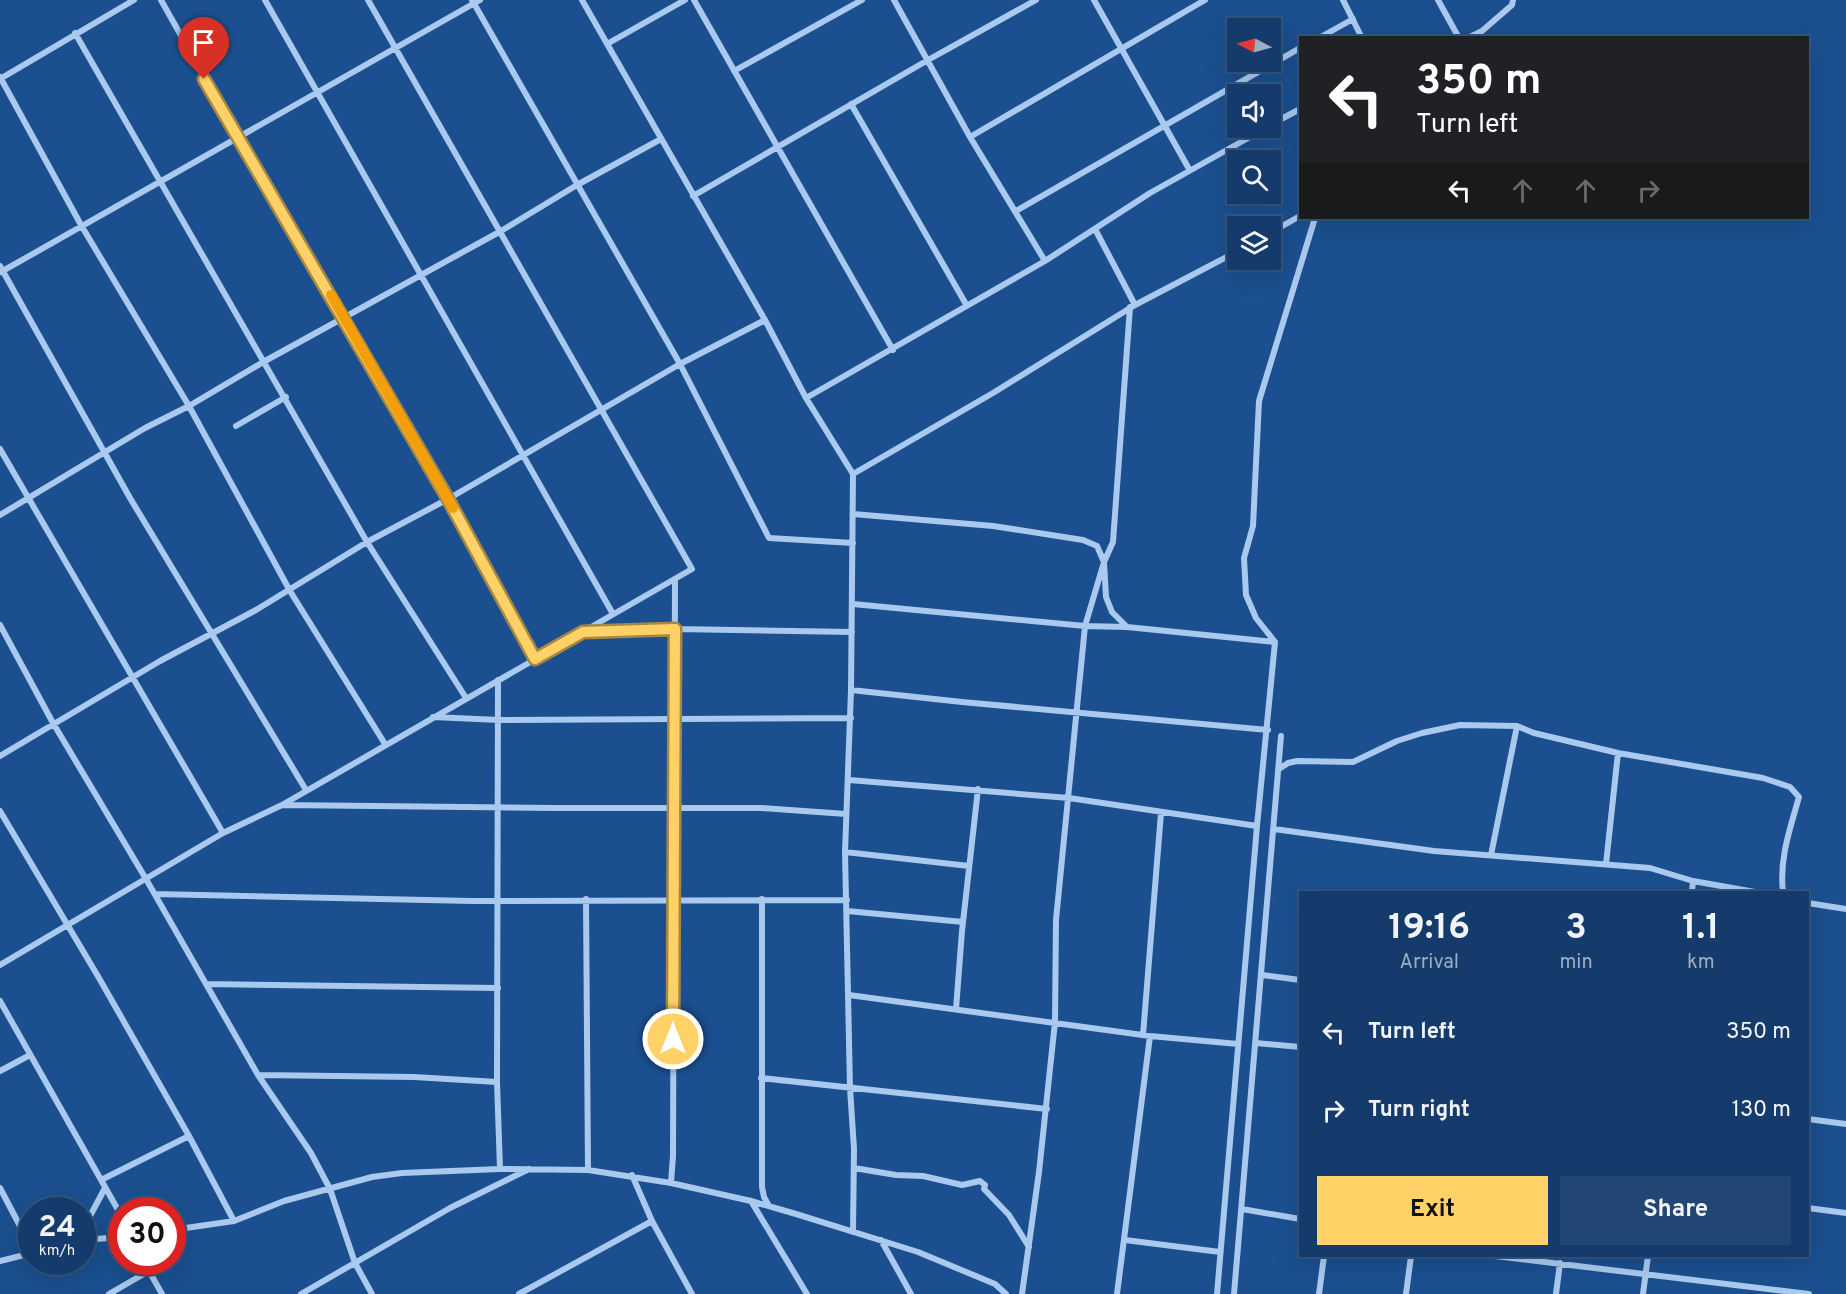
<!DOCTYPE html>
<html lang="en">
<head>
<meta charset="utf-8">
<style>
	:root { --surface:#143b6b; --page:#214673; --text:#f1f3f6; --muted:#9dadc1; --line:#33557e; --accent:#ffd166 }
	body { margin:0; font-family:Overpass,sans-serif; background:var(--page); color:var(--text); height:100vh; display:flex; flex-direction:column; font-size:22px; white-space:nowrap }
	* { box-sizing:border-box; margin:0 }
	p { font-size:20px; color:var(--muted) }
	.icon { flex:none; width:33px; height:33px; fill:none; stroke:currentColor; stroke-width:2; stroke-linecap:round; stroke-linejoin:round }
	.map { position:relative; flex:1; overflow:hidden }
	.drawer { position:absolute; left:1299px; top:891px; width:510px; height:366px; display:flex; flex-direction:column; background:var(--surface); border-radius:0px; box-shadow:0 6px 24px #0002,0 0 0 2px var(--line) }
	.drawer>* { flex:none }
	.banner { position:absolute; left:1299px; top:36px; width:510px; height:183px; border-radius:0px; box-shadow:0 6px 24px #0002,0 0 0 2px var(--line); background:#202124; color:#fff; overflow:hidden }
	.needle { width:39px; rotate:276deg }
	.fabs { position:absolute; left:1227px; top:18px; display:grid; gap:12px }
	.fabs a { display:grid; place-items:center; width:54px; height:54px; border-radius:0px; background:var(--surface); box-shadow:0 6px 24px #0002,0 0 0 2px var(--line); font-size:30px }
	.speed { position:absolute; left:18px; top:1197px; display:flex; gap:12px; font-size:30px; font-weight:700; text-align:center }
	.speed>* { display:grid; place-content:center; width:78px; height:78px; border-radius:50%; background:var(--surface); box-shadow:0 6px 24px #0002,0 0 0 2px var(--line); line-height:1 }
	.speed small { font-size:15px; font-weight:400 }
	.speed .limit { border:9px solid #d22; background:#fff; color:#111 }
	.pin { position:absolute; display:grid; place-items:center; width:51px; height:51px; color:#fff; margin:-62px -26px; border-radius:50% 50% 50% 0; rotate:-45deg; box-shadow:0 0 6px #0007 }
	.pin .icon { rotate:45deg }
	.me { position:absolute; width:66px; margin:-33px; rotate:0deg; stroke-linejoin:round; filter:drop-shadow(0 0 4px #0008) }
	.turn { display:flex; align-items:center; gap:21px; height:126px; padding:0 18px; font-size:27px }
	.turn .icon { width:78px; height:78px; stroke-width:2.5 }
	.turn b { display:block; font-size:42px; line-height:51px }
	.lanes { display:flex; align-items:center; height:57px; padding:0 18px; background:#0003; justify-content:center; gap:30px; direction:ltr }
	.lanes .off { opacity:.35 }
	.eta { display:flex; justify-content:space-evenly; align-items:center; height:102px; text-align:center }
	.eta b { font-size:36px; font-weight:700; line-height:42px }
	.action { display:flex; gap:12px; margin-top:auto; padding:12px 18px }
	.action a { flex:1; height:69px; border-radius:0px; background:var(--accent); color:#111; font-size:24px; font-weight:700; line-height:69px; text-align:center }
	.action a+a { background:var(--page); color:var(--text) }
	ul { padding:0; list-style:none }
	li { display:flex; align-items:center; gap:18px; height:78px; padding:0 18px }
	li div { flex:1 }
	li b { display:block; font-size:22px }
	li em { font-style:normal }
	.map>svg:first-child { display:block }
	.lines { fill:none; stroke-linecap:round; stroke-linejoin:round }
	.street { stroke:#a9c9ee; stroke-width:6 }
	.route-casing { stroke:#a68842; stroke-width:15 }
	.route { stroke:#ffd166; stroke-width:10 }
	.slow { stroke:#f59e0b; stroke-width:10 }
</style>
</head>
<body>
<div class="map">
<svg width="1846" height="1294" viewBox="0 0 1846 1294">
	<rect width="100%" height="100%" fill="#1b4f8f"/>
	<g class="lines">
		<path class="street" d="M161,0C242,145 327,288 410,432C452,507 497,582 535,659
			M265,0L613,614
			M472,0L680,364L769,538L853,543
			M582,0L765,320L806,398L853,474L851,690L845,852L850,1088L854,1149L853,1232
			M694,0L893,350
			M894,0L970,137L1045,261
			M1094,0L1189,169
			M1343,0L1362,38
			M1438,0L1459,38
			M75,33L367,542L466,698
			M1319,38L1353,19
			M1468,38L1482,31L1512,5L1513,0
			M607,44L685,0
			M734,71L862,0
			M0,77L81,225L189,406L290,591L385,744
			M0,79L134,0
			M851,104L967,306
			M1270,125L1300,109
			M970,137L1205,0
			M693,196L928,60L1036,0
			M1016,211L1300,48
			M1095,229L1135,305
			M1270,233L1300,216
			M0,266L130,498L306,790
			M1,272L480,0
			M806,398L1045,261L1150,193L1266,128
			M236,426L286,397
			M0,449L223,833
			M853,474L993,393L1135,305L1238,251
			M853,514L993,526L1083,540L1097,546L1104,562L1106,597L1112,612L1127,627
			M0,515L145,428L189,406L265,361L501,231L577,185L661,139
			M853,604L1085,626L1127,627L1275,642
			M0,625L53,723L146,879L258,1075L311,1153L330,1189L355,1263L372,1294
			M583,632L675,629L852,632
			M498,680L497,1082L500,1169
			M851,690L962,702L1268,730
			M433,717L499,720L851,718
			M0,756L160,661L256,610L367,542L448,499L680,364L765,320
			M1279,769L1288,763L1297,761L1353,762L1397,741L1422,733L1460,725L1517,726L1534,733L1618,753L1763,778L1790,787L1799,797C1790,829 1779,859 1783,892
			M849,780L1069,798L1257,826
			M282,805L554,808H761L846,814
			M0,811L99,978L189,1136L234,1221
			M1274,829L1434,851L1650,868L1693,881L1755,892
			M845,852L969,866
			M1491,855L1517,726
			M1606,864L1618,753
			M1692,892L1693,881
			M155,894L472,901L847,900
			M586,899L588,1170
			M762,899V1187L764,1197L769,1206
			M1808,903L1846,909
			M847,911L963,922
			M0,965L223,833L282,805L692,569L368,0
			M1262,975L1300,980
			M206,984L498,988
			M849,995L1150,1036L1238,1044
			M0,1001L122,1217
			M956,1009L962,931L978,789
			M1143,1035L1161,813
			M1256,1043L1300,1047
			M0,1071L30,1055
			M258,1075L414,1077L497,1082
			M761,1078L1047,1109
			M1808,1119L1846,1124
			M854,1168L896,1175L923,1176L962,1185L980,1181L985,1185L984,1189L1009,1215L1029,1247
			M632,1175L652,1221L692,1294
			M101,1180L189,1136
			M671,1183L673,1156L675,579
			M0,1188L32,1249
			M751,1201L807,1294
			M1808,1208L1846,1213
			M1242,1209L1300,1219
			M172,1230L234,1221L284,1201L372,1177L402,1173L500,1169L588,1170L671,1183L751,1201L796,1214L918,1252L995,1284L1006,1294
			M82,1231L105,1188
			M82,1240L122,1237
			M881,1240L911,1294
			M1125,1240L1220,1252
			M1495,1256L1809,1294
			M0,1261L32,1253
			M144,1262L162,1294
			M109,1294L149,1271
			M301,1294L450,1208L529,1169
			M519,1294L652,1221
			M1022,1294L1039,1172L1055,1022L1056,920L1085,626L1104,562L1113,542L1130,307
			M1117,1294L1150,1036
			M1217,1294L1257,826L1275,642L1256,618L1246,595L1244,558L1253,526L1259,401L1315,218
			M1234,1294L1281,736
			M1319,1294L1324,1256
			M1406,1294L1411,1256
			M1556,1294L1560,1263
			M1643,1294L1648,1256"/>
	</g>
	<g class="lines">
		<g class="route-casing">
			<path id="route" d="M204,79L448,499L535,659L583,632L675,629L673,1039"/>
		</g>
		<use href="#route" class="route"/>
		<path class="slow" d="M331,295L453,508"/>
	</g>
</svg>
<div class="fabs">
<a><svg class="needle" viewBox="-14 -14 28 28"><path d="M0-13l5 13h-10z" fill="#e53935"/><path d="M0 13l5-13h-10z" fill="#9dadc1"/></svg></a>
<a><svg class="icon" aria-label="sound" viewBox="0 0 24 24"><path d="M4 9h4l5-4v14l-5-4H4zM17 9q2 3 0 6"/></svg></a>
<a><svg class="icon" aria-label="search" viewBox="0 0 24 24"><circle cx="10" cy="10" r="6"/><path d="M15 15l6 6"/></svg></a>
<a><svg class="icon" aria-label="layers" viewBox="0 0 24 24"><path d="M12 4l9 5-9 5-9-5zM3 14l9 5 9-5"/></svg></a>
</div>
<div class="speed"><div>24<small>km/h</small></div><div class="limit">30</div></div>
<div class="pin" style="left:204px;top:79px;background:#d93025"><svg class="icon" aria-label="arrive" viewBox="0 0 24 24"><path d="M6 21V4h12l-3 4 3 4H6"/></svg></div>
<svg class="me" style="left:673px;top:1039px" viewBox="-20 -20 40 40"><circle r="17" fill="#ffd166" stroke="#fff" stroke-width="3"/><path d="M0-11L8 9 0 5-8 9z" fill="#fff"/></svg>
<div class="banner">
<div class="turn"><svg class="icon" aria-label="left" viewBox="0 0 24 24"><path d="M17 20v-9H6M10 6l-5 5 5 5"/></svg><div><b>350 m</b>Turn left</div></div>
<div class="lanes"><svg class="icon" aria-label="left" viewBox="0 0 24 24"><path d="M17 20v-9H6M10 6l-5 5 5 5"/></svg><svg class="icon off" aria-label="ahead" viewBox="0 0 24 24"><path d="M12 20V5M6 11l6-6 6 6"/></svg><svg class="icon off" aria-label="ahead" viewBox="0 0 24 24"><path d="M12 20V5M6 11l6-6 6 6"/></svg><svg class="icon off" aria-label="right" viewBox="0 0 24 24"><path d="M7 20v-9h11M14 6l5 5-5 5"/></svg></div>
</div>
<section class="drawer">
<div class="eta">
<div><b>19:16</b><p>Arrival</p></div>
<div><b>3</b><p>min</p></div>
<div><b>1.1</b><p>km</p></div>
</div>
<ul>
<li><svg class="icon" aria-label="left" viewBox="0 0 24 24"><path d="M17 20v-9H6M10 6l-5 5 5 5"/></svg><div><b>Turn left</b></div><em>350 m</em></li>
<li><svg class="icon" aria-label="right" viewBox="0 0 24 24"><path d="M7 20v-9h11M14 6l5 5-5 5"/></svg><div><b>Turn right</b></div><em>130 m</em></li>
</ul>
<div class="action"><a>Exit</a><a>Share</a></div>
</section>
</div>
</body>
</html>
